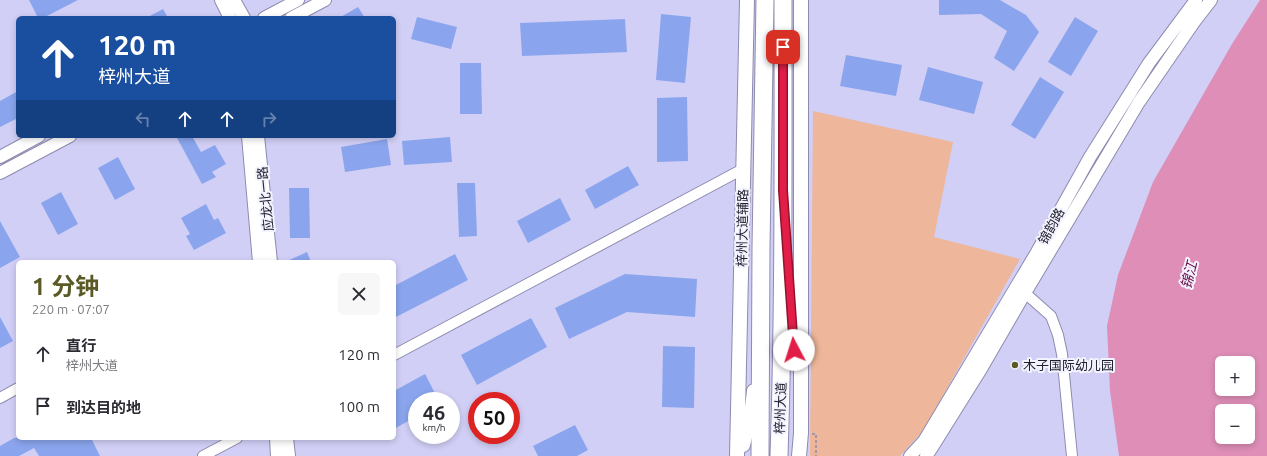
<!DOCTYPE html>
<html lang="zh">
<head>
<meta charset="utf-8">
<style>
	:root { --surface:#fff; --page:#f7f7f7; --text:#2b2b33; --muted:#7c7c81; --accent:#5b5a26 }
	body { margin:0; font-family:Ubuntu,"Noto Sans SC",sans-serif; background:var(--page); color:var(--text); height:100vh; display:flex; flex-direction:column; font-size:15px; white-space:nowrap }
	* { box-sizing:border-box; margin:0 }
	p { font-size:13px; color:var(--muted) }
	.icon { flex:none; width:22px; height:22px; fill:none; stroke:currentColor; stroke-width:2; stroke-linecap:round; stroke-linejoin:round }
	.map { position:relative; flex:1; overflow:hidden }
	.side { position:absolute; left:16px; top:260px; width:380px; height:180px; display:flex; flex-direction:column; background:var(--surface); border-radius:6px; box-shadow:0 2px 6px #0003 }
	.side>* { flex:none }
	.hud { position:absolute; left:16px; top:16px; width:380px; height:122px; border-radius:6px; box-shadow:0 2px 6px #0003; background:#1a4fa0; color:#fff; overflow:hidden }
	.buttons { position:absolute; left:1215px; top:356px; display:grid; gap:8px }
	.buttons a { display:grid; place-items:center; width:40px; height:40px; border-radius:6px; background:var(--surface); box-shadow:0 2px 6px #0003; font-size:20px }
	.speed { position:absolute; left:408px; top:392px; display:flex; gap:8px; font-size:20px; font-weight:700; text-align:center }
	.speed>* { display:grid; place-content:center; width:52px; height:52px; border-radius:50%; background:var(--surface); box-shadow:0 2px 6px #0003; line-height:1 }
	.speed small { font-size:10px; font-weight:400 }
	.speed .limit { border:6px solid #d22; background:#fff; color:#111 }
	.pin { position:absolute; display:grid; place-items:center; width:34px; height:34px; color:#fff; margin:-17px; border-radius:8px; box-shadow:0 2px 6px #0006 }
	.me { position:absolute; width:44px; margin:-22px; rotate:355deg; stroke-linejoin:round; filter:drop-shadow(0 0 3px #0008) }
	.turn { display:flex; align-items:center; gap:14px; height:84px; padding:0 16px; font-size:18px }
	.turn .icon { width:52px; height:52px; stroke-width:2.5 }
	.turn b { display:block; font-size:28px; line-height:34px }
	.lanes { display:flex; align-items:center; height:38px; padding:0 16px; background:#0003; justify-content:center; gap:20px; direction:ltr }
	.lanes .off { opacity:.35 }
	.round { display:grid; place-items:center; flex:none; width:42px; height:42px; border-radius:6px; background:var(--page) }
	.summary { display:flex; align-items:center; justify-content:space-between; height:68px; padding:0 16px }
	h1 { font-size:24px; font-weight:700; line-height:30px; color:var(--accent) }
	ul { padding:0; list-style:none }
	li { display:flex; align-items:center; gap:12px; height:52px; padding:0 16px }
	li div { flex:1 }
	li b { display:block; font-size:15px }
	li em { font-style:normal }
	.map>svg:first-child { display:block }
	.green { fill:#eeb69a }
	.water { fill:#de8eb7; fill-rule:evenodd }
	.building { fill:#8aa5ed }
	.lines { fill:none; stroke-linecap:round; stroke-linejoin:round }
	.minor-casing { stroke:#8d8baf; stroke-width:12 }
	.tertiary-casing { stroke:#8d8baf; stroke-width:14 }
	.secondary-casing { stroke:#8d8baf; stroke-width:16 }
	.trunk-casing { stroke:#8d8baf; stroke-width:19 }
	.path { stroke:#8d8ca9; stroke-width:1.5; stroke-dasharray:3 2; stroke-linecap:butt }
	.minor { stroke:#fff; stroke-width:10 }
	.tertiary { stroke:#fff; stroke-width:12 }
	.secondary { stroke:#fff; stroke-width:14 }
	.trunk { stroke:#fff; stroke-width:17 }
	.route-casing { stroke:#92132f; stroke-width:10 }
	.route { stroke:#e11d48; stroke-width:7 }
	.poi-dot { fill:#5b5a26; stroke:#f3f3ff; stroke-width:1.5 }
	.labels { text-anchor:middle; stroke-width:4; stroke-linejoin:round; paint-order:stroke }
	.street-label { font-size:13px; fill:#21202e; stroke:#f3f3ff }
	.poi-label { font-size:13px; fill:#21202e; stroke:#f3f3ff; text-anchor:start }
	.water-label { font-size:14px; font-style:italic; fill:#670646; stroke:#f3f3ff }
</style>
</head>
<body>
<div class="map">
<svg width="1267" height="456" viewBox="0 0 1267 456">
	<rect width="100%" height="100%" fill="#d1cff6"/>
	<path class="green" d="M813,111L953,142L934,237L1020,259L923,431L900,456H810Z"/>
	<path class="water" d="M1260,0H1267V456H1119L1110,391L1107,326L1118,275L1153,182L1232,44ZM1222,363H1248V389H1222ZM1222,411H1248V437H1222Z"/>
	<path class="building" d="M29,0H78L43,18H38Z
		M939,0H1000L1026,15L1039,32L1014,71L994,58L1007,31L981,14L939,15Z
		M358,7L365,18H339Z
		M163,9L168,18H146Z
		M661,14L691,17L685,83L656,80Z
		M417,17L457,27L451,49L411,39Z
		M1075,17L1098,31L1071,76L1048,62Z
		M625,19L627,52L522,56L520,23Z
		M846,55L902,65L896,96L840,86Z
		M460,63H481L482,114H460Z
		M928,67L983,82L974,114L919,100Z
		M1040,77L1064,92L1035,139L1011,125Z
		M18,91V118L0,127V101Z
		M687,97L688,161L657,162V98Z
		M176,136H192L201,152L215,145L226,164L212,172L216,177L202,184Z
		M450,137L452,162L404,165L402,141Z
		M387,139L391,165L345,172L341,147Z
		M118,157L135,189L115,200L98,168Z
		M628,166L639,185L595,209L585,190Z
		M457,183H475L477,236L459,237Z
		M289,188H309L310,238H290Z
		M61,192L78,224L58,235L41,203Z
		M560,198L571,220L528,243L517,221Z
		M206,204L214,220L218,218L226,233L194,250L186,236L190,234L181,218Z
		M0,221L20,257L0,268Z
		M307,252L311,262H285Z
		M455,254L468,280L394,318V286Z
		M625,274L697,279L695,317L627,312L569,339L555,308Z
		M0,317L13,341L0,348Z
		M531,318L547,347L477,385L461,355Z
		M663,346L695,347L694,408L662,407Z
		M425,374L439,401H417V416L394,429V391Z
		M575,425L588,450L577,456H538L533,446Z
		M14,438H91L100,456H39L34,448L19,456H0V446Z"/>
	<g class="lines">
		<g class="minor-casing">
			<path id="minor" d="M1025,293L1051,316L1058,335L1062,354L1072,456
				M394,355L743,169
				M0,398L18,388
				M203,456L237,438"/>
		</g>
		<g class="tertiary-casing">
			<path id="tertiary" d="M221,0L230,18
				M234,0L244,18
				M264,18L298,0
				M291,18L325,0
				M248,136L259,262
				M258,136L271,262
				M0,157L39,136
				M0,173L70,136
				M276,438L277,456
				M287,438L289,456
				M910,456L924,441L1037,252L1090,157L1149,63L1196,0
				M926,456L931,449L981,369L1025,293L1139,102L1194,22L1211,0"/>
		</g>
		<g class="secondary-casing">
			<path id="secondary" d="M743,445L752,408L754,391
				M737,456L747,0
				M799,456L801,433V0"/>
		</g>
		<g class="trunk-casing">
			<path id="trunk" d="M760,456L761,248L765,0
				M779,456C784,304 783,152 783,0"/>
		</g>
		<path class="path" d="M812,434H816V456"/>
		<use href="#minor" class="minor"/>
		<use href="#tertiary" class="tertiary"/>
		<use href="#secondary" class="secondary"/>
		<use href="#trunk" class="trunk"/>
	</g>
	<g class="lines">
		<g class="route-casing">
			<path id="route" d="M783,47V190L794,350"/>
		</g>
		<use href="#route" class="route"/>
	</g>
	<circle class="poi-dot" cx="1015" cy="365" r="4"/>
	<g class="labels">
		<g class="street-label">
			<text transform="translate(265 199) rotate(-96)" y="5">应龙北一路</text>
			<text transform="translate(1051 226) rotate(-61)" y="5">锦韵路</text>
			<text transform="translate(742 228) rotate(-89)" y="5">梓州大道辅路</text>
			<text transform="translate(780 408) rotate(-88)" y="5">梓州大道</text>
		</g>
		<g class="poi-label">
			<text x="1023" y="370">木子国际幼儿园</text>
		</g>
		<g class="water-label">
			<text transform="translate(1189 275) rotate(-76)" y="5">锦江</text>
		</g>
	</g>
</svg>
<div class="buttons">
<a>+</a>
<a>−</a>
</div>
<div class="speed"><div>46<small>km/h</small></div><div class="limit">50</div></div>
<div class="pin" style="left:783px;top:47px;background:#d93025"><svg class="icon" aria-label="arrive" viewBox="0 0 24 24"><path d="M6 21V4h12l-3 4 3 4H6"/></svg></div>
<svg class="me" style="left:794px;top:350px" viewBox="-20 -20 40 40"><circle r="19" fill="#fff"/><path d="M0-13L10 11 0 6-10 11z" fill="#e11d48"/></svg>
<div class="hud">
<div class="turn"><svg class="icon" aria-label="ahead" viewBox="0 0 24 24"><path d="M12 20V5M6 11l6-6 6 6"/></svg><div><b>120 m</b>梓州大道</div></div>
<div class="lanes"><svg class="icon off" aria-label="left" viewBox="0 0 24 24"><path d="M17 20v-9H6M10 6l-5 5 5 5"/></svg><svg class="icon" aria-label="ahead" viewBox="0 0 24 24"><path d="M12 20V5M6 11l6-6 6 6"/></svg><svg class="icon" aria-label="ahead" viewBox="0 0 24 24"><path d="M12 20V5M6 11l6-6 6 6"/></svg><svg class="icon off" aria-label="right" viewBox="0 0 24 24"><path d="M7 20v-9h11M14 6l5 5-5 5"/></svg></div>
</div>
<section class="side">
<div class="summary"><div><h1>1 分钟</h1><p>220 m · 07:07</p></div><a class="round"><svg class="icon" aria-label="close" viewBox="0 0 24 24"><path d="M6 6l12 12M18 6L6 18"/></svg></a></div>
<ul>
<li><svg class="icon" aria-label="ahead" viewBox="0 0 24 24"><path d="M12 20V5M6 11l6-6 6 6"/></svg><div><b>直行</b><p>梓州大道</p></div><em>120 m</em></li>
<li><svg class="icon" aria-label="arrive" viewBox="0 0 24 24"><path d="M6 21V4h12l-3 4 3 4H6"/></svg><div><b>到达目的地</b></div><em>100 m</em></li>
</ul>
</section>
</div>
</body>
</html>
